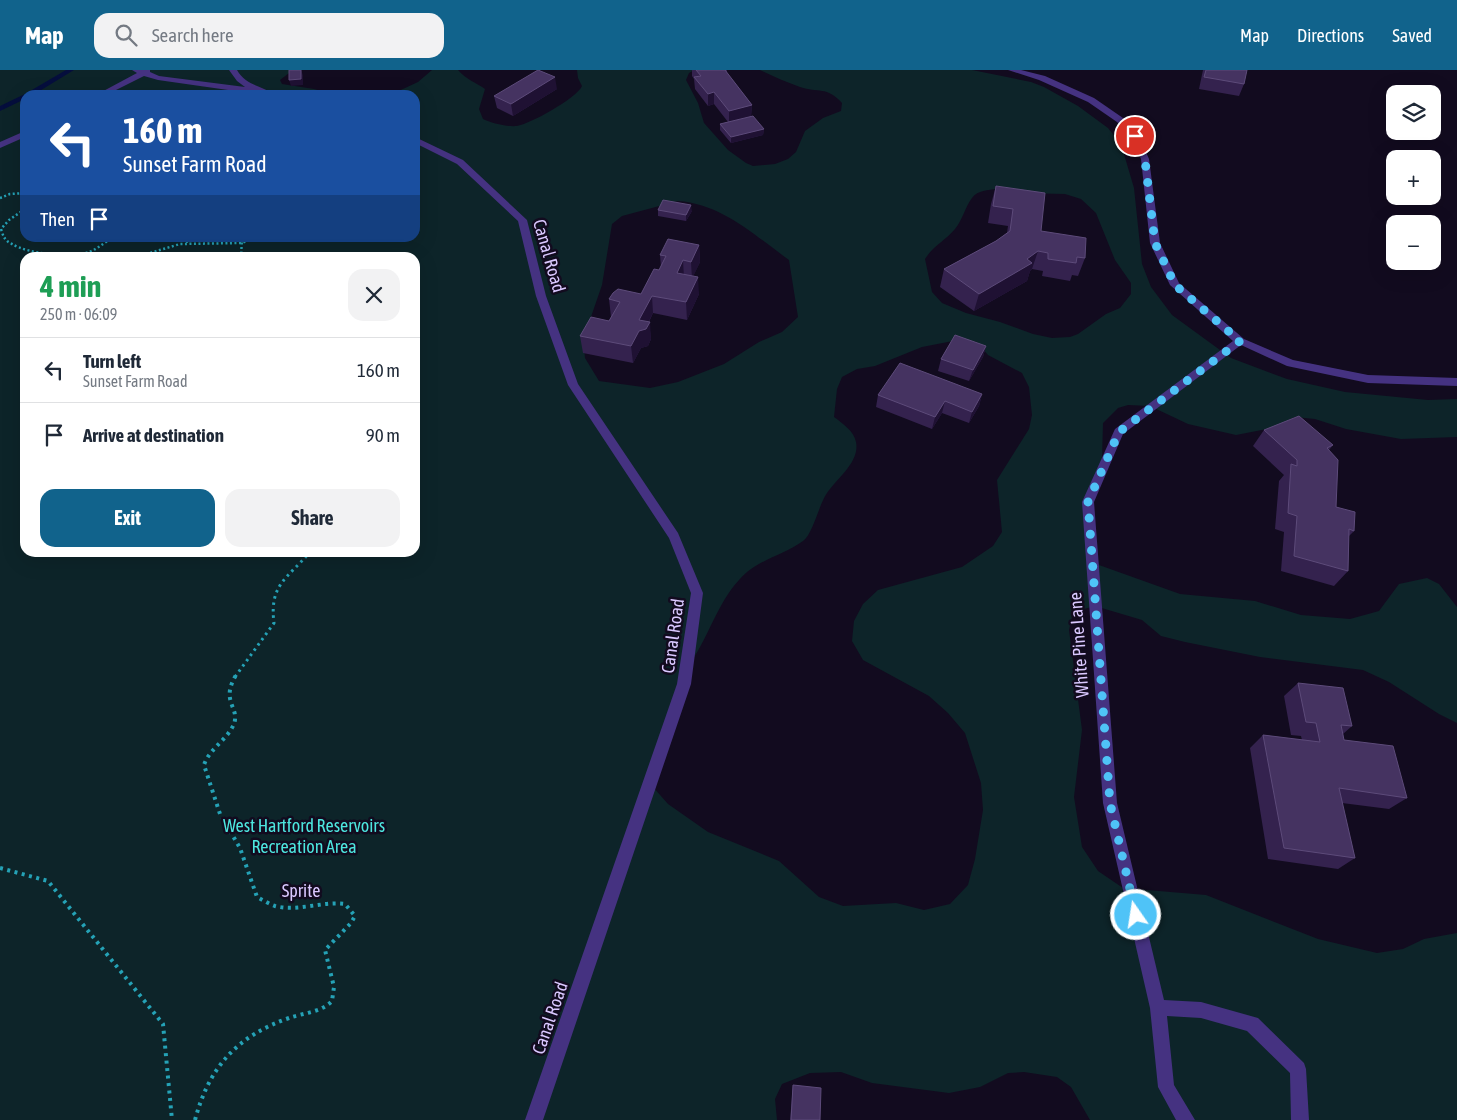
<!DOCTYPE html>
<html lang="en">
<head>
<meta charset="utf-8">
<style>
	:root { --surface:#fff; --page:#f2f2f3; --text:#1f2937; --muted:#747a83; --line:#e0e1e3; --accent:#11638c }
	body { margin:0; font-family:"Asap Condensed",sans-serif; background:var(--page); color:var(--text); height:100vh; display:flex; flex-direction:column; font-size:19px; white-space:nowrap }
	* { box-sizing:border-box; margin:0 }
	p { font-size:16px; color:var(--muted) }
	.icon { flex:none; width:28px; height:28px; fill:none; stroke:currentColor; stroke-width:2; stroke-linecap:round; stroke-linejoin:round }
	.map { position:relative; flex:1; overflow:hidden }
	.sheet { position:absolute; left:20px; top:182px; width:400px; height:305px; display:flex; flex-direction:column; background:var(--surface); border-radius:15px; box-shadow:0 5px 20px #0002 }
	.sheet>* { flex:none }
	.hud { position:absolute; left:20px; top:20px; width:400px; height:152px; border-radius:15px; box-shadow:0 5px 20px #0002; background:#1a4fa0; color:#fff; overflow:hidden }
	.tools { position:absolute; left:1386px; top:15px; display:grid; gap:10px }
	.tools a { display:grid; place-items:center; width:55px; height:55px; border-radius:10px; background:var(--surface); box-shadow:0 5px 20px #0002; font-size:25px }
	.pin { position:absolute; display:grid; place-items:center; width:42px; height:42px; color:#fff; margin:-21px; border:2px solid #fff; border-radius:50%; box-shadow:0 1px 5px #0007 }
	.me { position:absolute; width:55px; margin:-28px; rotate:347deg; stroke-linejoin:round; filter:drop-shadow(0 0 4px #0008) }
	.turn { display:flex; align-items:center; gap:18px; height:105px; padding:0 20px; font-size:22px }
	.turn .icon { width:65px; height:65px; stroke-width:2.5 }
	.turn b { display:block; font-size:35px; line-height:42px }
	.then { display:flex; align-items:center; height:48px; padding:0 20px; background:#0003; gap:10px; font-size:19px }
	.round { display:grid; place-items:center; flex:none; width:52px; height:52px; border-radius:15px; background:var(--page) }
	.head { display:flex; align-items:center; justify-content:space-between; height:85px; padding:0 20px }
	h1 { font-size:30px; font-weight:700; line-height:38px; color:#1e9e55 }
	.button { display:flex; gap:10px; margin-top:auto; padding:10px 20px }
	.button a { flex:1; height:58px; border-radius:15px; background:var(--accent); color:#fff; font-size:20px; font-weight:700; line-height:58px; text-align:center }
	.button a+a { background:var(--page); color:var(--text) }
	ul { padding:0; list-style:none }
	li { display:flex; align-items:center; gap:15px; height:65px; padding:0 20px; border-top:1px solid var(--line) }
	li div { flex:1 }
	li b { display:block; font-size:19px }
	li em { font-style:normal }
	header { display:flex; align-items:center; gap:30px; box-sizing:border-box; height:70px; padding:0 25px; background:var(--accent); color:#fff }
	header strong { font-size:24px }
	nav { display:flex; gap:28px; margin-inline-start:auto; font-size:18px }
	.search { width:350px; height:45px; background:var(--page); display:flex; align-items:center; gap:12px; box-sizing:border-box; padding:0 18px; border-radius:15px; color:var(--muted); font-size:19px }
	.map>svg:first-child { display:block }
	.green { fill:#0d2429; fill-rule:evenodd }
	.lines { fill:none; stroke-linecap:round; stroke-linejoin:round }
	.stream { fill:#050e3d; fill-rule:evenodd }
	.path-far2 { stroke:#25a2b6; stroke-width:2.5; stroke-dasharray:2 2.5; stroke-linecap:butt }
	.path-far1 { stroke:#25a2b6; stroke-width:3; stroke-dasharray:2.5 4; stroke-linecap:butt }
	.path { stroke:#25a2b6; stroke-width:4; stroke-dasharray:3 4.5; stroke-linecap:butt }
	.lane { fill:#453281; fill-rule:evenodd }
	.street { fill:#453281; fill-rule:evenodd }
	.wall { fill:#34224e }
	.shaded-wall { fill:#1f1133 }
	.building { fill:#453361; stroke:#5d4b7a }
	.route { stroke:#4fc3f7; stroke-width:9; stroke-dasharray:0 16.2 }
	.labels { text-anchor:middle; stroke-width:5; stroke-linejoin:round; paint-order:stroke }
	.street-label { font-size:18px; fill:#dac8ff; stroke:#120b1f }
	.park-label { font-size:18px; fill:#4de6df; stroke:#120b1f }
</style>
</head>
<body>
<header>
<strong>Map</strong>
<div class="search"><svg class="icon" aria-label="search" viewBox="0 0 24 24"><circle cx="10" cy="10" r="6"/><path d="M15 15l6 6"/></svg>Search here</div>
<nav><a>Map</a><a>Directions</a><a>Saved</a></nav>
</header>
<div class="map">
<svg width="1457" height="1050" viewBox="0 0 1457 1050">
	<rect width="100%" height="100%" fill="#120b1f"/>
	<path class="green" d="M0,0H293L280,10L282,14L314,19L335,25H25V168H415V25H390L418,12L432,0H458C467,10 475,12 485,19L479,39L483,49C491,53 507,57 517,56C530,54 577,28 582,16L578,8L577,0H694L689,3L686,10L698,33L704,53L728,80L746,93L753,96L775,94L788,89L796,82L805,61L823,48L841,41L842,33C827,16 818,23 800,17C786,12 773,6 760,0H972L1031,12L1044,17L1078,36L1108,58L1121,74L1134,118L1142,194L1151,217L1172,245L1231,288L1287,309L1345,322L1428,330L1457,329V367L1401,369L1346,359L1315,349L1295,347L1272,358L1236,365L1188,354L1150,336L1128,335L1118,338L1103,353L1102,389L1085,446L1084,463L1087,479L1099,495L1180,524L1255,531L1301,545L1350,549L1379,541L1399,514L1427,508L1439,514L1457,537V653L1439,644L1389,612L1363,600L1260,587L1185,572L1161,566L1142,550L1095,536L1073,542L1069,560L1082,660L1074,727L1082,777L1098,801L1123,818L1206,825L1318,869L1377,883L1403,879L1424,869L1457,863V1050H1090L1071,1017L1057,1007L1024,1002L1008,1003L980,1017L949,1023L872,1013L841,1002L810,1003L782,1014L775,1029L777,1050H0ZM997,119L1021,123L1065,124L1081,129L1096,143L1115,190L1131,213V224L1120,238L1106,244L1078,264L1070,267L1052,268L1033,264L1000,252L966,243L942,233L932,222L925,189C933,176 946,170 955,159C963,149 965,137 972,128C978,120 988,120 997,119ZM678,131C722,134 754,165 789,190L798,247L782,262L759,272L724,294L678,312L650,318L599,311L585,288L583,270L602,215L612,154L622,146ZM25,188H415V482H25ZM958,270L977,272L988,285L1022,303L1029,317L1032,345L1029,359L997,410L1002,462L993,476L962,497L878,520L863,534L854,551L852,571L863,590L929,626L948,643L965,663L981,713L983,740L975,789L968,815L950,834L924,840L896,833L843,836L819,827L779,791L708,762L668,734L653,717L691,592C709,566 717,534 739,510C756,490 782,486 803,471C813,464 819,434 827,423C837,408 860,392 856,372C854,361 842,353 834,347L837,319L842,307L857,299L875,296L922,277Z"/>
	<g class="lines">
		<path class="stream" d="M66,0H74L33,25H25V29L0,41V36L25,24Z"/>
		<path class="path-far2" d="M0,128L10,124L25,123
			M25,139L9,150L1,159C3,166 5,171 12,174C28,184 70,188 89,182C97,179 104,173 112,168
			M186,172L199,168
			M133,188L180,174L242,173L254,168
			M241,188L242,168"/>
		<path class="path-far1" d="M235,607L274,553C269,514 288,508 310,482"/>
		<path class="path" d="M0,798L48,811L163,954L172,1050
			M195,1050C209,997 237,966 289,948C303,943 322,942 332,931L334,917L325,880L351,853L355,846L345,834C322,831 297,842 275,836C269,834 263,830 257,827L240,778L220,744L204,695C209,679 227,670 234,654C240,637 220,632 236,605"/>
		<path class="lane" d="M132,0H150V2L159,6L245,17L237,11L229,0H237C246,16 263,16 276,25H263L158,10L144,6L106,25H96L137,3Z
			M25,61V67L0,78V72Z
			M415,67L463,90L527,150L546,226L578,314L678,463L703,523L691,614L543,1050H525L677,614L691,523L669,468L568,315L536,226L518,151L457,94L415,73Z"/>
		<path class="street" d="M1008,0H1021L1045,6L1094,28L1123,48L1138,64L1149,89L1160,173L1179,213L1244,269L1293,290L1368,305L1457,308V316L1368,313L1287,296L1241,275L1123,364L1094,432L1117,733L1164,930L1201,932L1258,948L1304,993L1306,999L1309,1050H1291L1290,1003L1247,961L1201,948L1167,946L1174,1015L1195,1050H1176L1158,1017L1150,938L1103,733L1082,432L1115,359L1233,271L1170,215L1150,173L1141,89L1131,67L1117,52L1088,32L1039,10Z"/>
	</g>
	<path class="wall" d="M692,0H727V3L752,35L751,46L764,59L763,65L731,73L720,60V54L728,52L714,34L708,36L695,19L694,9L692,6Z
		M1203,0H1247L1244,14L1239,26L1199,19Z
		M557,19L513,46L497,38L494,26Z
		M996,116L1041,161L1085,188L1078,206L1072,205L1070,211L1042,206L1043,201L1032,199L1030,201L1027,211L974,241L940,217L944,199L996,171L1007,163L1008,156L988,153L991,134Z
		M658,140L692,141L686,151L658,146Z
		M699,175L700,192L693,206L699,224L687,250L653,243L649,252L651,269L648,276L641,278L633,293L583,283L580,266L609,251L611,247L609,229L641,224L659,200L661,197L660,185Z
		M986,276L983,287L969,311L938,301L941,289Z
		M982,324L979,336L969,353L942,343L932,359L876,337L878,325Z
		M1264,360L1333,375L1329,380L1336,437L1354,461L1349,466L1348,501L1334,516L1281,501L1284,462L1275,459L1279,411L1284,405L1253,376Z
		M1298,613L1352,656L1343,664L1344,670L1407,728L1389,739L1342,733L1355,788L1338,799L1268,789L1250,678L1263,665L1302,670L1301,666L1291,665L1284,626Z
		M793,1015L820,1050H790Z"/>
	<path class="shaded-wall" d="M301,0L303,5V15L291,16L289,10Z
		M555,7L557,19L513,46L511,34Z
		M714,22V34L708,36V24Z
		M752,35L751,47L729,53V41Z
		M764,59L763,65L731,73V67Z
		M691,135L692,141L686,151V145Z
		M699,175L700,192L692,209L691,192Z
		M1038,181L1032,199L1030,201L1027,211L974,241L979,224Z
		M683,190L684,208L677,203Z
		M698,207L699,224L687,250L686,232Z
		M652,226L653,243L645,259L650,252L651,269L648,276L641,278L633,293L631,276L639,250Z
		M986,276L983,287L969,311L973,300Z
		M982,324L979,336L969,353L972,342Z
		M945,331L942,343L932,359L935,347Z"/>
	<path class="building" d="M289,0H301V9L289,10Z
		M538,0L555,7L511,34L494,26Z
		M696,0H725L752,35L729,41L714,22L708,24L694,7L701,6Z
		M1206,0H1247L1244,14L1204,7Z
		M753,46L764,59L731,67L720,54Z
		M996,116L1045,123L1041,161L1086,168L1085,188L1077,187L1076,193L1048,189V183L1038,181L1027,189L1032,193L979,224L944,199L996,171L1010,161L1013,139L993,136Z
		M663,130L691,135L686,145L658,140Z
		M668,169L699,175L691,192L683,190L677,203L698,207L686,232L652,226L639,250L650,252L646,259L639,261L631,276L580,266L591,247L609,251L620,232L609,229L613,223L618,219L641,224L654,199L659,200L666,186L660,185Z
		M955,265L986,276L973,300L941,289Z
		M900,293L982,324L972,342L945,331L935,347L878,325Z
		M1299,346L1333,375L1327,378L1338,390L1336,437L1355,442L1354,461L1349,459L1348,501L1294,486L1297,446L1288,443L1291,394L1297,396V390L1264,360Z
		M1298,613L1343,618L1352,656L1341,655L1344,670L1393,676L1407,728L1339,718L1355,788L1284,778L1263,665L1320,672L1316,653L1306,652Z
		M793,1015L821,1018L820,1050H791Z"/>
	<g class="lines">
		<path class="route" d="M1135,66L1145,90L1155,173L1175,215L1240,271L1119,362L1088,432L1110,733L1136,845"/>
	</g>
	<g class="labels">
		<g class="street-label">
			<text transform="translate(549 186) rotate(74)" y="6">Canal Road</text>
			<text transform="translate(673 566) rotate(-82)" y="6">Canal Road</text>
			<text transform="translate(1079 575) rotate(-94)" y="6">White Pine Lane</text>
			<text x="301" y="827">Sprite</text>
			<text transform="translate(550 948) rotate(-71)" y="6">Canal Road</text>
		</g>
		<g class="park-label">
			<text x="304" y="762">West Hartford Reservoirs<tspan x="304" dy="21">Recreation Area</tspan></text>
		</g>
	</g>
</svg>
<div class="tools">
<a><svg class="icon" aria-label="layers" viewBox="0 0 24 24"><path d="M12 4l9 5-9 5-9-5zM3 14l9 5 9-5"/></svg></a>
<a>+</a>
<a>−</a>
</div>
<div class="pin" style="left:1135px;top:66px;background:#d93025"><svg class="icon" aria-label="arrive" viewBox="0 0 24 24"><path d="M6 21V4h12l-3 4 3 4H6"/></svg></div>
<svg class="me" style="left:1136px;top:845px" viewBox="-20 -20 40 40"><circle r="17" fill="#4fc3f7" stroke="#fff" stroke-width="3"/><path d="M0-11L8 9 0 5-8 9z" fill="#fff"/></svg>
<div class="hud">
<div class="turn"><svg class="icon" aria-label="left" viewBox="0 0 24 24"><path d="M17 20v-9H6M10 6l-5 5 5 5"/></svg><div><b>160 m</b>Sunset Farm Road</div></div>
<div class="then">Then<svg class="icon" aria-label="arrive" viewBox="0 0 24 24"><path d="M6 21V4h12l-3 4 3 4H6"/></svg></div>
</div>
<section class="sheet">
<div class="head"><div><h1>4 min</h1><p>250 m · 06:09</p></div><a class="round"><svg class="icon" aria-label="close" viewBox="0 0 24 24"><path d="M6 6l12 12M18 6L6 18"/></svg></a></div>
<ul>
<li><svg class="icon" aria-label="left" viewBox="0 0 24 24"><path d="M17 20v-9H6M10 6l-5 5 5 5"/></svg><div><b>Turn left</b><p>Sunset Farm Road</p></div><em>160 m</em></li>
<li><svg class="icon" aria-label="arrive" viewBox="0 0 24 24"><path d="M6 21V4h12l-3 4 3 4H6"/></svg><div><b>Arrive at destination</b></div><em>90 m</em></li>
</ul>
<div class="button"><a>Exit</a><a>Share</a></div>
</section>
</div>
</body>
</html>
